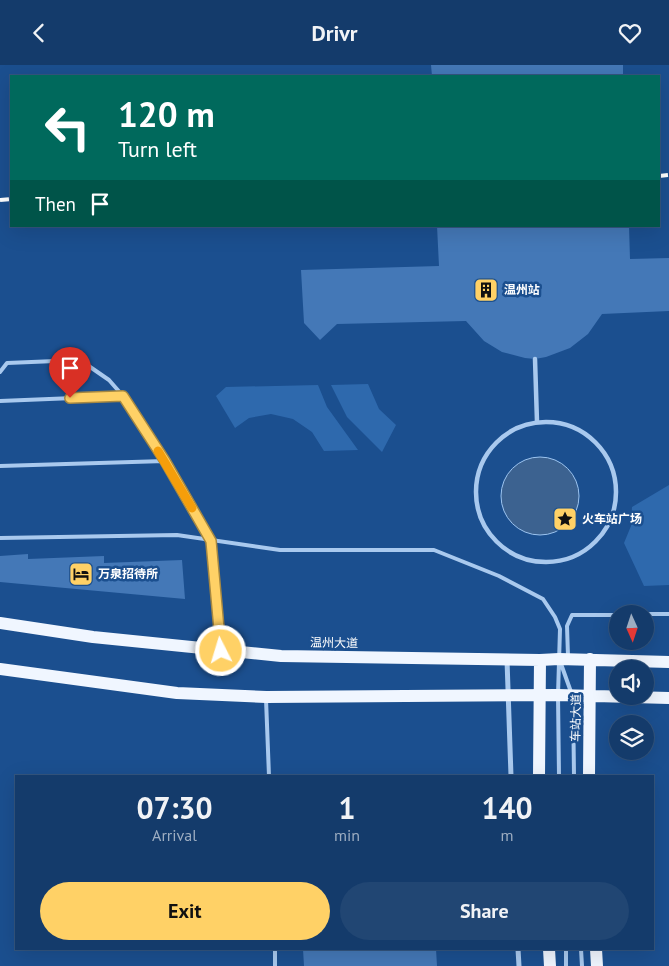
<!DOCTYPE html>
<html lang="en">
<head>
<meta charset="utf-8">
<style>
	:root { --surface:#143b6b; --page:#214673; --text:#f1f3f6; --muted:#9dadc1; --line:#33557e; --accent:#ffd166 }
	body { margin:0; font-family:"PT Sans","Noto Sans SC",sans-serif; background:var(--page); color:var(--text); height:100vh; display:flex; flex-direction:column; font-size:19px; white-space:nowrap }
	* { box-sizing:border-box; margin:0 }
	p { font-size:16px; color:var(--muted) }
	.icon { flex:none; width:28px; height:28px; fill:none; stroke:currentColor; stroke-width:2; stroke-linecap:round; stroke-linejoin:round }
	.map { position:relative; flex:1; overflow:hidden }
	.drawer { position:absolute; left:15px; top:710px; width:639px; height:175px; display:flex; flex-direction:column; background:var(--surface); border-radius:0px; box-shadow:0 5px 20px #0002,0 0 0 1px var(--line) }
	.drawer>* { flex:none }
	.guide { position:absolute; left:10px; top:10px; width:650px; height:152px; border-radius:0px; box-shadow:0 5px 20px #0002,0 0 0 1px var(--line); background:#00695c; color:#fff; overflow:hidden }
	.needle { width:32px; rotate:177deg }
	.buttons { position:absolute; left:609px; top:540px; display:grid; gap:10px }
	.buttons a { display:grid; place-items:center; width:45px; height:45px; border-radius:50%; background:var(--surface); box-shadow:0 5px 20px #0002,0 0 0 1px var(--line); font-size:25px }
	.pin { position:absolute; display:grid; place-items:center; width:42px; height:42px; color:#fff; margin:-51px -21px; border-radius:50% 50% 50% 0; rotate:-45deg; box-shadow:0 0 5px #0007 }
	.pin .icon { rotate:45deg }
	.me { position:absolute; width:55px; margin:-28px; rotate:355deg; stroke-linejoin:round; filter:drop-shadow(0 0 4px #0008) }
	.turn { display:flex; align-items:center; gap:18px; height:105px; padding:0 25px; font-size:22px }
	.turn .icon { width:65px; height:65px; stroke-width:2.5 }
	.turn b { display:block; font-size:35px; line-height:42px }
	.then { display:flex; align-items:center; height:48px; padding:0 25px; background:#0003; gap:10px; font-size:19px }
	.eta { display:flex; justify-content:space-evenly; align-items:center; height:85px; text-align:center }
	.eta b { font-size:30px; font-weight:700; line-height:35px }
	.cta { display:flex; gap:10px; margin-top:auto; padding:10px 25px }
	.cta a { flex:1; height:58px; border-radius:30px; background:var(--accent); color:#111; font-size:20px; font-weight:700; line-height:58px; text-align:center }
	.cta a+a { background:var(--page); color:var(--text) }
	header { display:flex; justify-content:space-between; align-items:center; height:65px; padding:0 25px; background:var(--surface); font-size:22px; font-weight:700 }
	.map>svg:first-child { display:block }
	.green { fill:#2e69ad }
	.water { fill:#3c6290; stroke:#9cc4f0 }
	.building { fill:#4478b7 }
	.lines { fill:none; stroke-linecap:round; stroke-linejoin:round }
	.service { stroke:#a9c9ee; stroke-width:4 }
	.pedestrian { stroke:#a9c9ee; stroke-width:4.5 }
	.minor { stroke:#a9c9ee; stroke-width:5 }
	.primary { stroke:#f0f6ff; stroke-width:12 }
	.rail { stroke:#fff; stroke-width:4; stroke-dasharray:9 4; stroke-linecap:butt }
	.route-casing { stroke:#a68842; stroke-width:12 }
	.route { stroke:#ffd166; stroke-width:9 }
	.slow { stroke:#f59e0b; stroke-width:9 }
	.labels { text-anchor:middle; stroke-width:5; stroke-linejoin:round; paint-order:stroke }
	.poi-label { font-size:12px; font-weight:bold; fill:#fff; stroke:#1b4f8f; text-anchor:start }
	.street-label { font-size:12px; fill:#fff; stroke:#1b4f8f }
</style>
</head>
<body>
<header><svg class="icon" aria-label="back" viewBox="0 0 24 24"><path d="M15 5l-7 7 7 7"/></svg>Drivr<svg class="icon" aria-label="heart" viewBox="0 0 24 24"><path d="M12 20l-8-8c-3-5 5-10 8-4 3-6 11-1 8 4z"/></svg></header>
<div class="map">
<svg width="669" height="901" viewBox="0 0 669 901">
	<rect width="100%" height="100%" fill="#1b4f8f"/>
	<path class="green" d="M368,319L379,344L396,360L382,387L347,352L331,320Z
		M318,320L327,342L358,385L324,386L312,367L293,354L271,349L249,353L235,363L216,331L226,322Z
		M669,420V520L644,521L624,478L631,461L632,442Z"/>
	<path class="water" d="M501 431a39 39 0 1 1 78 0a39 39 0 1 1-78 0Z"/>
	<path class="building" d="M431,0H623V11H432Z
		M437,161H629L630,194L669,193V246L602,249L588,269L570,283L546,292L535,294L525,293L502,287L484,276L466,256L337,259L320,275L304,258L301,205L439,201Z
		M28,489V494L104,491V498L182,495L185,534L0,517V491Z
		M303,884H436L437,901H304Z"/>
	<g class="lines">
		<path class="service" d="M0,307L7,298L80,295L109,315L123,331L165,396L211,476L221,582
			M0,336L123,331
			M0,401L165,396
			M0,473L177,470L280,485H434L499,511L543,534L555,552L560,564L558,630L559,711
			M645,549H669
			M568,591L567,561L572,550H618
			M560,596L571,627
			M573,633L574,711
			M266,634L269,711
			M275,884V901
			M566,884V901
			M581,884L582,901"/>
		<path class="pedestrian" d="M535,294L537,357
			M476 427a70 70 0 1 1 140 0a70 70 0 1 1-140 0Z"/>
		<path class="minor" d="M507,595L511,711
			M518,884L519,901"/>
		<path class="primary" d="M0,558L93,572L281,591L540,595L559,594L669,597
			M0,604L177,628L266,632L558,630L669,633
			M539,711L540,595
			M589,711L590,594
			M549,884L550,901
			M596,884L597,901"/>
		<path class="rail" d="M659,111L669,110
			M0,135L11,134"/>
	</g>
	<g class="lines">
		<g class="route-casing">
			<path id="route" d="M70,333L123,331L165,396L211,476L221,586"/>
		</g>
		<use href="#route" class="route"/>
		<path class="slow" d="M158,386L192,443"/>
	</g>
	<defs>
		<g id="building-square" transform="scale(1.25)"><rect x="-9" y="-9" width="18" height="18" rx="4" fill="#ffd166" stroke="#1b4f8f"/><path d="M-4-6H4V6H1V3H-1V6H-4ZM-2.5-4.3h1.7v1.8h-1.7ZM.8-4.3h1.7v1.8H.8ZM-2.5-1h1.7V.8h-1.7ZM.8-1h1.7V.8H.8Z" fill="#111"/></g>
		<g id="sight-square" transform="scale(1.25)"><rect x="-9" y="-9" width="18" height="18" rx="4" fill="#ffd166" stroke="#1b4f8f"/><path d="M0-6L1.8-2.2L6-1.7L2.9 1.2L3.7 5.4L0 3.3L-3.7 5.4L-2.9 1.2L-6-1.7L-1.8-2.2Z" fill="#111"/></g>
		<g id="hotel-square" transform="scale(1.25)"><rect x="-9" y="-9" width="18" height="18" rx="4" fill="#ffd166" stroke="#1b4f8f"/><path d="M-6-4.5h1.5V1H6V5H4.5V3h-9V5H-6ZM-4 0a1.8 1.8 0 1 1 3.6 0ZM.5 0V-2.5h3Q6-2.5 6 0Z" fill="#111"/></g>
	</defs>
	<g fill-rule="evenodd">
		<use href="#building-square" x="486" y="225"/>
		<use href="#sight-square" x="565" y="454"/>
		<use href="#hotel-square" x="81" y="509"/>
	</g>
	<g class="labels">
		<g class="poi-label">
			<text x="504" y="229">温州站</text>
			<text x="582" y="458">火车站广场</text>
			<text x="98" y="513">万泉招待所</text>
		</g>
		<g class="street-label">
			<text transform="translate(334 578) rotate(1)" y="4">温州大道</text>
			<text transform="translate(576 653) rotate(-89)" y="4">车站大道</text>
		</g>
	</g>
</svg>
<div class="buttons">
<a><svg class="needle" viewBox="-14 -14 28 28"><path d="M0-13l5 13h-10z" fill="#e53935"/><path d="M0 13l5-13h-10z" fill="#9dadc1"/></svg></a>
<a><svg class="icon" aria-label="sound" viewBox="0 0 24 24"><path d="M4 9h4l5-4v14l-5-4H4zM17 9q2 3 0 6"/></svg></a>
<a><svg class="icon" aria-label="layers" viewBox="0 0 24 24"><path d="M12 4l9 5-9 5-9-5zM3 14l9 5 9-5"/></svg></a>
</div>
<div class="pin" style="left:70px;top:333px;background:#d93025"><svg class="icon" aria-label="arrive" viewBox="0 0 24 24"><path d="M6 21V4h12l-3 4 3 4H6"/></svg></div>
<svg class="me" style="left:221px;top:586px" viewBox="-20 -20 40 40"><circle r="17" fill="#ffd166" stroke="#fff" stroke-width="3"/><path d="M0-11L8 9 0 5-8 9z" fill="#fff"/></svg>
<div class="guide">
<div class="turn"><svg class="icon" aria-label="left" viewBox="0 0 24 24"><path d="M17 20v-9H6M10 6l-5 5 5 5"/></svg><div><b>120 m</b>Turn left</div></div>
<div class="then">Then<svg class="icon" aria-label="arrive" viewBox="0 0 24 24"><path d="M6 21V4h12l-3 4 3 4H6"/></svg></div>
</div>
<section class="drawer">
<div class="eta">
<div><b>07:30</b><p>Arrival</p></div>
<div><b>1</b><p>min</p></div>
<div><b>140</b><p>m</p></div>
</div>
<div class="cta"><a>Exit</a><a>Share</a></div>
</section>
</div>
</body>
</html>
